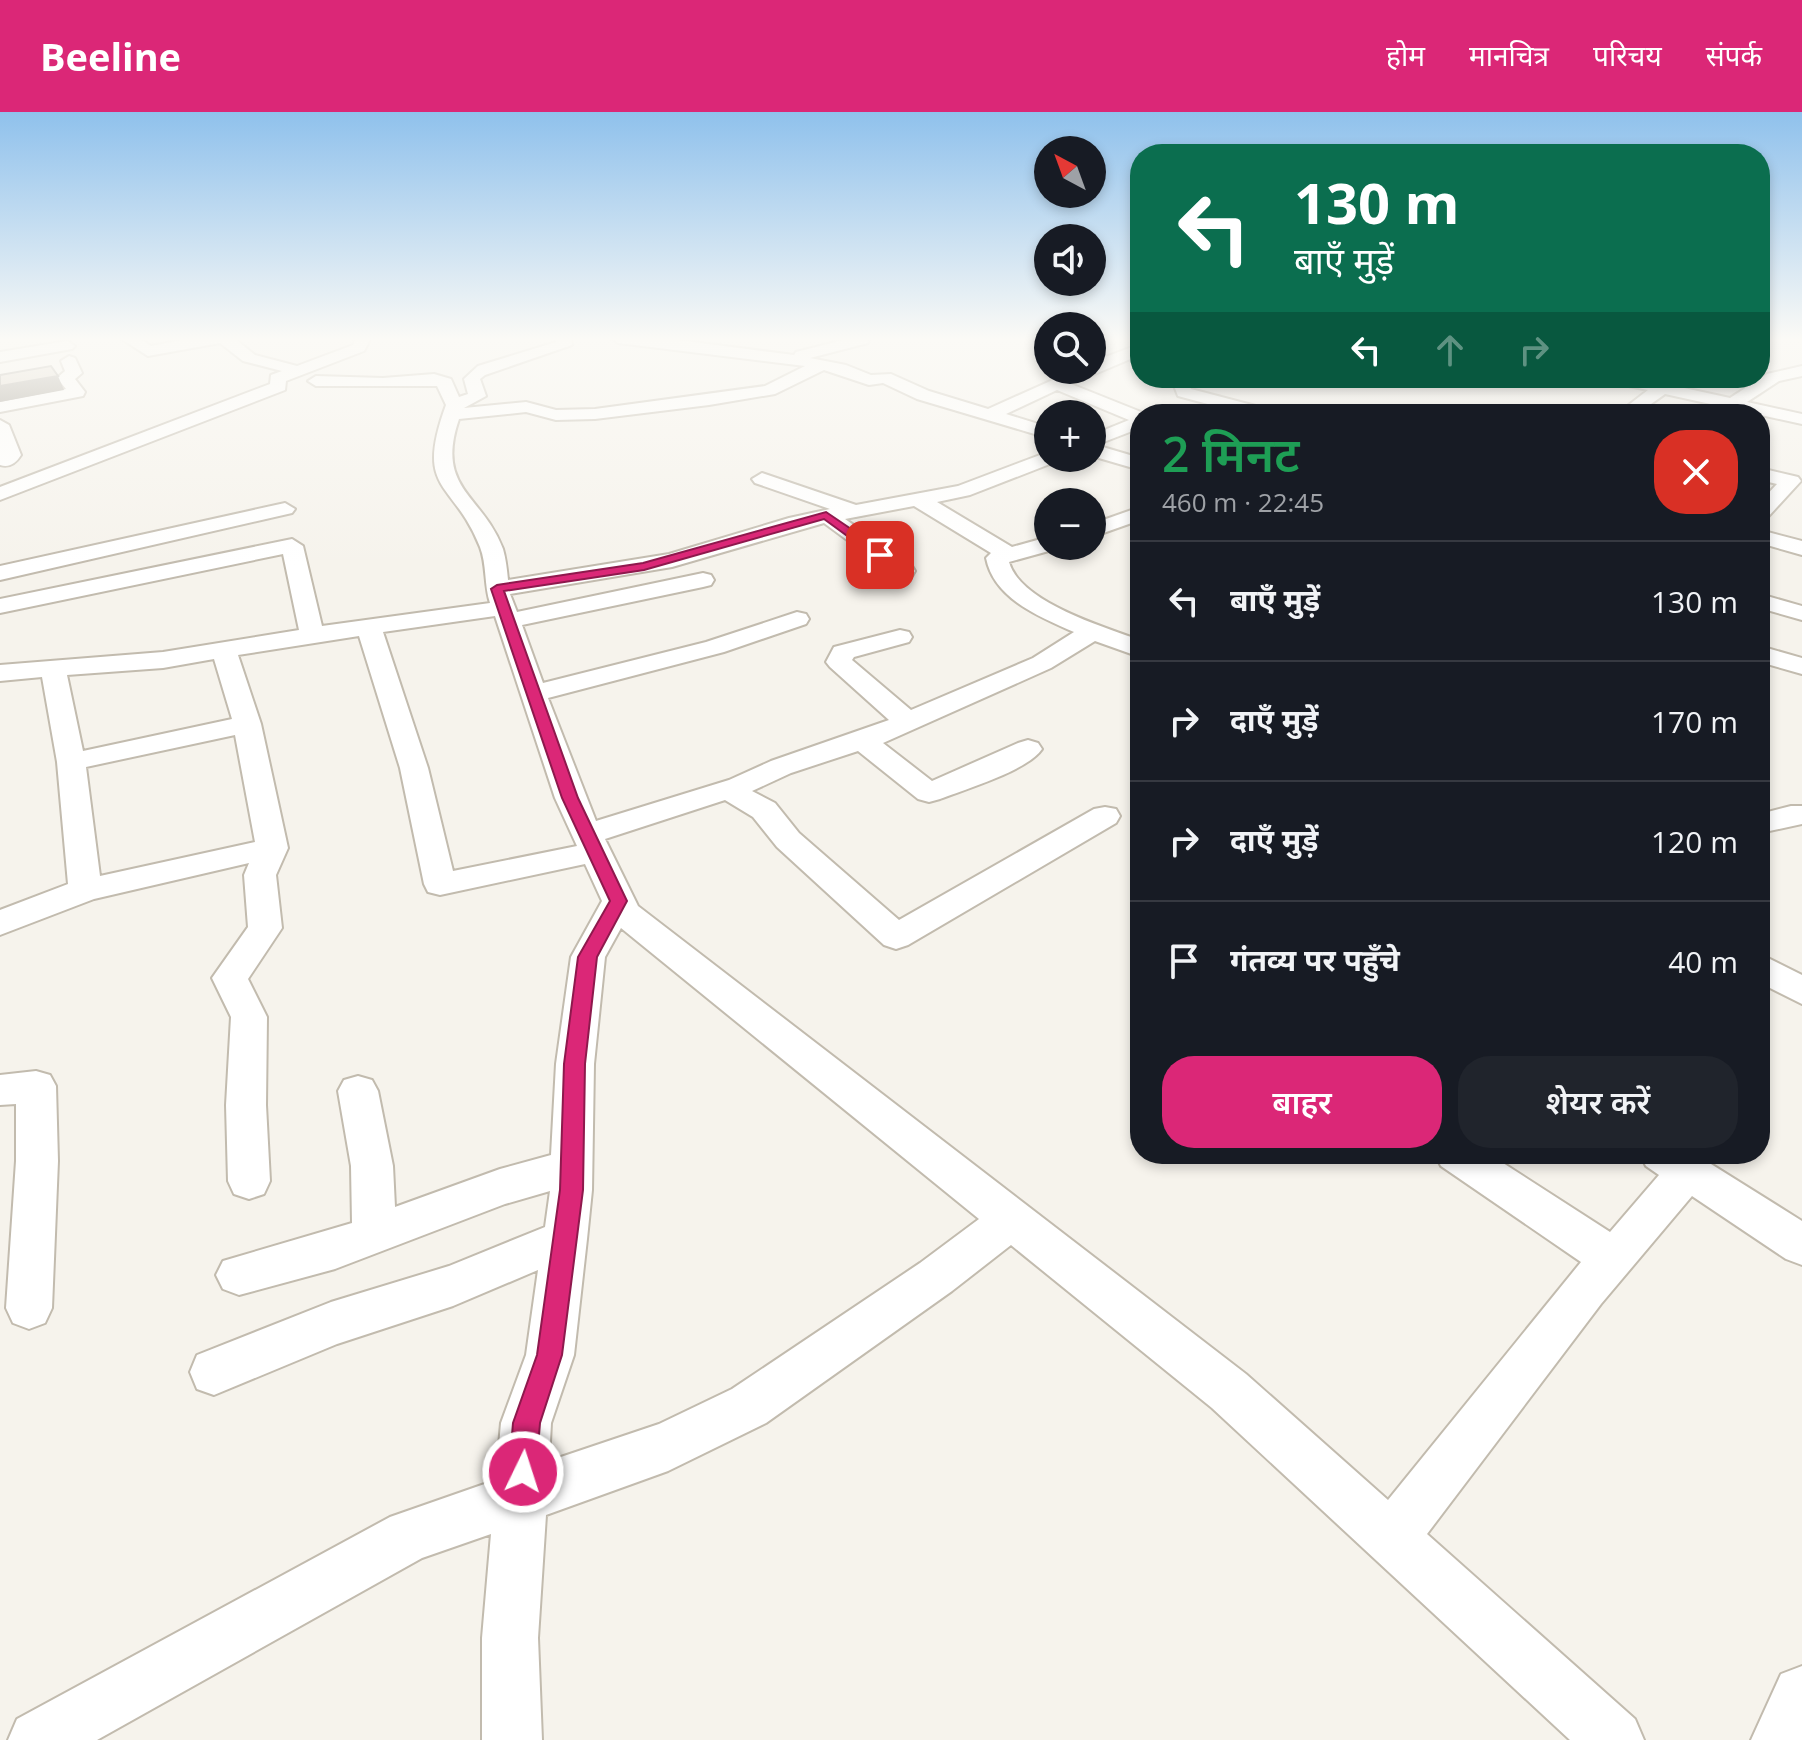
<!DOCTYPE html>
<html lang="hi">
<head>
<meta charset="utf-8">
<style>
	:root { --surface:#171b24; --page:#20242c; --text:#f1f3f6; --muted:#9ea1a6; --line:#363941; --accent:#db2777 }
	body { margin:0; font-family:"Open Sans","Noto Sans Devanagari",sans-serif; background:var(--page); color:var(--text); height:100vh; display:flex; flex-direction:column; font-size:30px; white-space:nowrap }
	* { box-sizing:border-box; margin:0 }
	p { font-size:26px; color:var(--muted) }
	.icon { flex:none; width:44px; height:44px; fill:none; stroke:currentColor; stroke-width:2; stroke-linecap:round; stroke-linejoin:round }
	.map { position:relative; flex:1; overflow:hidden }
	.side { position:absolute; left:1130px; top:292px; width:640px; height:760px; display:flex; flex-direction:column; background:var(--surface); border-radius:32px; box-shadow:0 4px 12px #0003 }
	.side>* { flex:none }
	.banner { position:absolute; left:1130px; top:32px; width:640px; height:244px; border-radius:32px; box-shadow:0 4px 12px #0003; background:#0b6e4f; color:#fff; overflow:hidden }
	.needle { width:52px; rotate:319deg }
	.fabs { position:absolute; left:1034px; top:24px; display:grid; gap:16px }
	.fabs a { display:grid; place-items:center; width:72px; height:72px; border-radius:50%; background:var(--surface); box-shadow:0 4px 12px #0003; font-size:40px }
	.pin { position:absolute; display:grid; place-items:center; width:68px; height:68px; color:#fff; margin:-34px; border-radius:16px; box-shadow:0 4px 12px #0006 }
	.me { position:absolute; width:88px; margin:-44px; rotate:4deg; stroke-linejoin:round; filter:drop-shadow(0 0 6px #0008) }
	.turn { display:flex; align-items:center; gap:28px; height:168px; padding:0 32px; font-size:36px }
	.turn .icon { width:104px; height:104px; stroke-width:2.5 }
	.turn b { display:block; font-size:56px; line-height:68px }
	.lanes { display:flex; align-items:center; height:76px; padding:0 32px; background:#0003; justify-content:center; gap:40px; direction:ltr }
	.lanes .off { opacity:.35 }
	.round { display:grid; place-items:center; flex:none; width:84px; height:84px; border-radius:32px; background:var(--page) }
	.summary { display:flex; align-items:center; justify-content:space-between; height:136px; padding:0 32px }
	h1 { font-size:48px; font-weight:600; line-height:60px; color:#1e9e55 }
	.action { display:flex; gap:16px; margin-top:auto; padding:16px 32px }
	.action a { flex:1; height:92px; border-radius:32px; background:var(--accent); color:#fff; font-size:32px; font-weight:600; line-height:92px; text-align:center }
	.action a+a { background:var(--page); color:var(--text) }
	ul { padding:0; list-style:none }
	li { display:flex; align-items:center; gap:24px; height:120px; padding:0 32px; border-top:2px solid var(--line) }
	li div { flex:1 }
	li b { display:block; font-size:30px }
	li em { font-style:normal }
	header { display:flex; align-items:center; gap:48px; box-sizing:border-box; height:112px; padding:0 40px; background:var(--accent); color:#fff }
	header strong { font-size:38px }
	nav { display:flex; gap:44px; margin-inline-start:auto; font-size:28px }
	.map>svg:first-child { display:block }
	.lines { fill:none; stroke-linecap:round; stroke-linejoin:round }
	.minor-casing { stroke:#c2bbae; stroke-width:4 }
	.minor { fill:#fff; fill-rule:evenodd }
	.shaded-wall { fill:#979187 }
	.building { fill:#d8cfc1; stroke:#979187; stroke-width:2 }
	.route { fill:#db2777; stroke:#8e194d; stroke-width:2 }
</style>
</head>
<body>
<header>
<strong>Beeline</strong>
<nav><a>होम</a><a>मानचित्र</a><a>परिचय</a><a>संपर्क</a></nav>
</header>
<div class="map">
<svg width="1802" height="1628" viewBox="0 0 1802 1628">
	<rect width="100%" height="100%" fill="#f6f3ec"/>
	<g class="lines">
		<g class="minor-casing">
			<path id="minor" d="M120,226H138L151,234L193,226H234L255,243L297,254L353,233L356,226H371L364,239L286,269L285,278L0,388V375L270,272L271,263L282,259L243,249L220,231L148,244Z
				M555,226H571L572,233L485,263L480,267L486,284L464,296L526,290L556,298L595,297L765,274L805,254L618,231L611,226H662L794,243L796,240L851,226H869L868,231L810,246L846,253L871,263L891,262L929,279L988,297L1075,258H1092V250L1140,232V243L1071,272L1146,302H1140V316L1096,333L1140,346V358L1092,344V323L1129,308L1057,278L1006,302L1048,315V326L917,287L883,271L869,273L824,258L775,282L709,293L595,307L556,308L526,300L459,307C435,377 482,382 503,437C506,447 507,458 508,468L669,442L789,406L830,397L755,371L752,367L762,361L856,393L958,374L1048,340V346H1058L1055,350L970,383L937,390L1012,435L1048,425V434H1058L1056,437L1009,450C1020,490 1104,515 1140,528V545L1095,529L1051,556L883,631L932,669L1018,631L1028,628L1038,631L1042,637C1027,659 965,677 940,687L929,690L918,687L858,639L791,661L752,679L775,691L799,721L899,808L1094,697L1105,695L1116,697L1120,704L1116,711L908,833L896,837L884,833L777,735L753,705L725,688L605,727L638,794L1246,1262L1388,1388L1581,1150L1441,1054L1435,1042H1489L1610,1120L1659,1063L1646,1054L1640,1042H1695L1802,1109V1153L1786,1147L1692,1084L1601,1192L1427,1422L1635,1607L1644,1628H1570L1212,1296L1011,1133L952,1179L766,1311L668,1359L546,1403L538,1526L542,1628H482V1526L491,1422L422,1446L97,1628H8L17,1607L390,1405L496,1368L501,1311L526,1243L538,1158L453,1194L337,1232L214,1283L197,1277L190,1260L197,1243L331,1190L449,1154L545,1115L550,1079L505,1092L335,1157L239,1183L223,1177L216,1163L223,1149L352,1111L351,1054L338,979L344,968L358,964L372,968L378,979L393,1054L395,1095L500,1057L551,1043L556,952L571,845L602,789L585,752L440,783L428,780L424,772L400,656L359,524L238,543L261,612L288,736L276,763L282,816L248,867L267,905L266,993L270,1069L264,1082L249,1087L234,1082L228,1069L226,993L231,905L212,866L248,815L244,763L249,751L94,787L0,823V798L68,772L57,650L42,565L0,569V553L163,540L299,518L283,442L0,501V487L292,427L303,434L322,514L490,491C484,473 487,453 480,435C453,367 414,381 446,293L437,274H316L308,269L316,264L383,266L434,262L451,267L459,285L468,282L464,267L478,254L556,230ZM914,394L991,441L986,446C994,487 1040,505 1074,520L1033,546L911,598L852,548L854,545L909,530L912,525L909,520L900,518L834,535L826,550L830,555L889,608L771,649L729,668L596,709L548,586L724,540L806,512L809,507L806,502L797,500L706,530L543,571L522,513L703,475L711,473L714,468L711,463L703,461L517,500L510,482L672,455L824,411L896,464H912L915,459L912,454L845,407ZM495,504L555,686L577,734L453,759L428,656L383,520ZM214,547L232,607L83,639L67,563L163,556ZM235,623L255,730L100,764L86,655ZM621,816L979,1107L920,1151L732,1277L659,1312L549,1349L551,1311L574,1243L587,1127L592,1078L594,952L605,845Z
				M67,229L75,234L72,237L0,250V240Z
				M69,244L75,246L82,261L75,267L85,280L83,284L0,300V290L66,277L57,266L65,259L61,249Z
				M1802,254V264L1779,269L1747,290L1802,302V312L1665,282L1637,302H1617L1648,278L1609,270L1607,266H1638L1730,286L1767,262Z
				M1171,266H1187L1191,277L1271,298L1274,302H1245L1178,284Z
				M0,308L9,313L21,343C16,351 10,356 0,353Z
				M1760,356L1798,365L1801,369L1767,406L1760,408V390L1777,372L1760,368Z
				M285,391L295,397L292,401L0,468V454Z
				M1140,395V408L1092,425V412Z
				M1760,418L1802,429V443L1760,431Z
				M1760,482L1802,494V508L1760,496Z
				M1760,534L1802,546V562L1760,550Z
				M1791,694H1802V712L1760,721V702Z
				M1760,842L1802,863V892L1760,871Z
				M36,959L50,963L56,974L58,1049L52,1196L45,1211L29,1217L13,1211L6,1196L16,1049V992L0,993V963Z
				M1802,1554V1628H1751L1781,1562Z"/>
		</g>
		<use href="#minor" class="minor"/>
	</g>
	<path class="shaded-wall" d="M58,264L64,278L0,290V274Z"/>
	<path class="building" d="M51,254L58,264L0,274V263Z"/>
	<linearGradient id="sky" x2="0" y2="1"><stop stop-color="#8fc1ec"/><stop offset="0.5" stop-color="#fbfaf6"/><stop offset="1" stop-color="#fbfaf6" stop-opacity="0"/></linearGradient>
	<rect width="1802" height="454" fill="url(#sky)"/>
	<path class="route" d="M826,400L885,440V445H876L824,407L644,458L504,479L578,686L627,789L597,845L585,952L583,1078L562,1243L540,1311L536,1360L532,1370L523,1374L513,1370L509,1360L513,1311L537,1243L560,1078L564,952L578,845L610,789L562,686L491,477L497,473L643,451Z"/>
</svg>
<div class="fabs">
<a><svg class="needle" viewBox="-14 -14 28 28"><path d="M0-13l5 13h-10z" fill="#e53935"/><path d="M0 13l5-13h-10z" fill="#9ea1a6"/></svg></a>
<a><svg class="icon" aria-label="sound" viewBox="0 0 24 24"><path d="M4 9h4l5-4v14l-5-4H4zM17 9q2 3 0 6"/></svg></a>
<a><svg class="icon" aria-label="search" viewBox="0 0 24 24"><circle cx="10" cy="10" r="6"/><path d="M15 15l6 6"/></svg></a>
<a>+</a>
<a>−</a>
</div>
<div class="pin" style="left:880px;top:443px;background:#d93025"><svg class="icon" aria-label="arrive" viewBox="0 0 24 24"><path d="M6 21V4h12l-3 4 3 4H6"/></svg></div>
<svg class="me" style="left:523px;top:1360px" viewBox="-20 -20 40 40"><circle r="17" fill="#db2777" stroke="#fff" stroke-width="3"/><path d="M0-11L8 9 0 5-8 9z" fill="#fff"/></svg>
<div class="banner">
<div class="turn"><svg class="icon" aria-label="left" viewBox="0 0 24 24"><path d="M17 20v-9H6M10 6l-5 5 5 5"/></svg><div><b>130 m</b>बाएँ मुड़ें</div></div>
<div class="lanes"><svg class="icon" aria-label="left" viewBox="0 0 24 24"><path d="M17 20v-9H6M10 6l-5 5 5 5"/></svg><svg class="icon off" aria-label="ahead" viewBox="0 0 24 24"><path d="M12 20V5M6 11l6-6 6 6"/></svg><svg class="icon off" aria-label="right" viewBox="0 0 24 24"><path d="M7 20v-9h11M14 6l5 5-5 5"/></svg></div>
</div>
<section class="side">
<div class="summary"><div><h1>2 मिनट</h1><p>460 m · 22:45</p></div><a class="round" style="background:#d93025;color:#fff"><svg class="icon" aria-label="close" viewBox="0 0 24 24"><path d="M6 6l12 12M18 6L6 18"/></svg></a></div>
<ul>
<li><svg class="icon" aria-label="left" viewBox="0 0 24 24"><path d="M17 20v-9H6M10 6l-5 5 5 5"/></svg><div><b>बाएँ मुड़ें</b></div><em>130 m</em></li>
<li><svg class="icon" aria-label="right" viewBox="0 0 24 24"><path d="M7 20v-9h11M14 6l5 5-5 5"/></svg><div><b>दाएँ मुड़ें</b></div><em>170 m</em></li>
<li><svg class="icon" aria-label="right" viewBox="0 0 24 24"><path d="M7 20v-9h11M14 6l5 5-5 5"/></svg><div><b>दाएँ मुड़ें</b></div><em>120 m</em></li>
<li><svg class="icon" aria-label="arrive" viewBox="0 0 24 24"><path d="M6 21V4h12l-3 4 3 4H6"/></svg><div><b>गंतव्य पर पहुँचे</b></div><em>40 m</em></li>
</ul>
<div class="action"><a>बाहर</a><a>शेयर करें</a></div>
</section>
</div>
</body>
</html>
